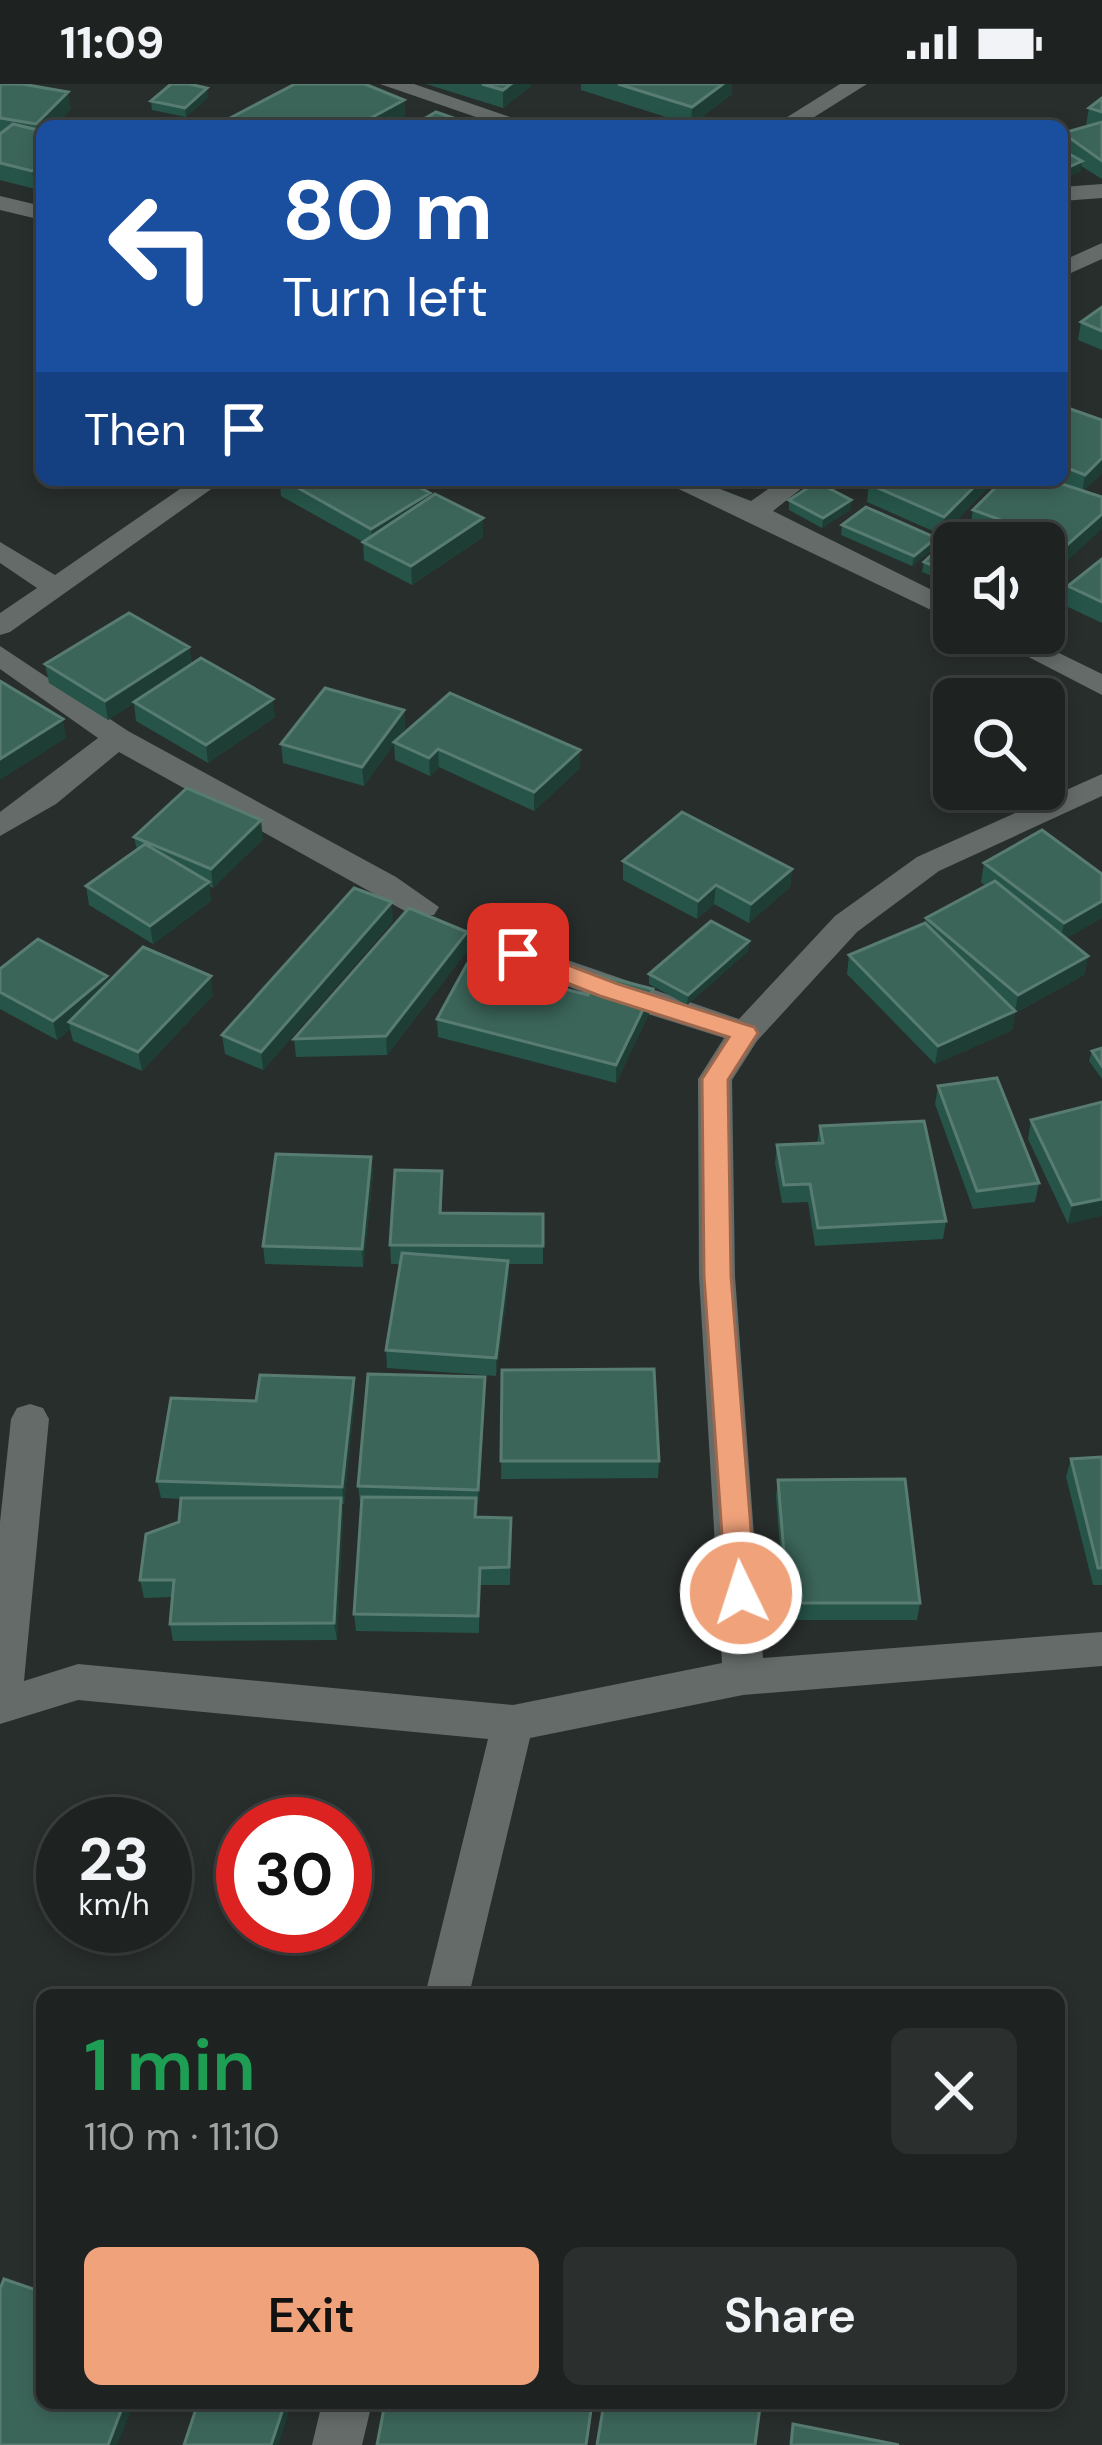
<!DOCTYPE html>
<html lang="en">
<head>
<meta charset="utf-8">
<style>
	:root { --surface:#1e2221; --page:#2b2f2e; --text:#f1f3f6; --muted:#a1a4a5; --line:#3c3f3f; --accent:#f0a27a }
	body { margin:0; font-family:"DM Sans",sans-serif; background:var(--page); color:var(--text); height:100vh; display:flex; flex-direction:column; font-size:45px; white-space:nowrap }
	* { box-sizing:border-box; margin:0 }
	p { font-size:39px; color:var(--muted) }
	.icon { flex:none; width:66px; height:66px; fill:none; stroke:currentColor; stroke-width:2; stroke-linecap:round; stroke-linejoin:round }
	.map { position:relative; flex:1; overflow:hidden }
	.drawer { position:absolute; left:36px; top:1905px; width:1029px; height:420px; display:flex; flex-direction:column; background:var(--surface); border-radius:18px; box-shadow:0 6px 18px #0003,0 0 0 3px var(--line) }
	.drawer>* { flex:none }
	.hud { position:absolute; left:36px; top:36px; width:1032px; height:366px; border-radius:18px; box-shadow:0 6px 18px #0003,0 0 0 3px var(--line); background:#1a4fa0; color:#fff; overflow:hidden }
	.fabs { position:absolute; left:933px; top:438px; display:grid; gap:24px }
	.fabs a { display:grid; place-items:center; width:132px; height:132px; border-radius:18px; background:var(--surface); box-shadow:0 6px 18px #0003,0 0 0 3px var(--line); font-size:60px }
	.speed { position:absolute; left:36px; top:1713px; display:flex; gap:24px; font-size:60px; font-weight:700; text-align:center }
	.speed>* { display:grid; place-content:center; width:156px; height:156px; border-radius:50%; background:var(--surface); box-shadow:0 6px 18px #0003,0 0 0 3px var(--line); line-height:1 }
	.speed small { font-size:30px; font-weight:400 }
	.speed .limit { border:18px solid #d22; background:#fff; color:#111 }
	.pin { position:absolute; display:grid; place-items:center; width:102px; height:102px; color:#fff; margin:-51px; border-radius:24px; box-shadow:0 6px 18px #0006 }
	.me { position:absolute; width:132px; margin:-66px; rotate:356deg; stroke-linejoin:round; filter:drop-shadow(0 0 9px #0008) }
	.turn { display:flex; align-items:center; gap:42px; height:252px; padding:0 48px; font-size:54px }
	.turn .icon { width:156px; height:156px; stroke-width:2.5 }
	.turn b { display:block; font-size:84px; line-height:102px }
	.then { display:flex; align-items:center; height:114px; padding:0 48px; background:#0003; gap:24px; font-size:45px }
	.round { display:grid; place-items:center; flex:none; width:126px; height:126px; border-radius:18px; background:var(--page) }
	.summary { display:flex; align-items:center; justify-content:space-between; height:204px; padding:0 48px }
	h1 { font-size:72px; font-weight:600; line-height:90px; color:#1e9e55 }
	.primary-button { display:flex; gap:24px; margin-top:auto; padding:24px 48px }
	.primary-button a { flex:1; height:138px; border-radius:18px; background:var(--accent); color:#111; font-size:48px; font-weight:600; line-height:138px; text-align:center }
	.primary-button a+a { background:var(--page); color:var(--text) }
	.status { display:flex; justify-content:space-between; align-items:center; height:84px; padding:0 60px; background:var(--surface); direction:ltr }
	.status svg { height:33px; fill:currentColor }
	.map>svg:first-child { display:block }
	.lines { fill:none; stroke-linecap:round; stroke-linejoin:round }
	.street { fill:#646b68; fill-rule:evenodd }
	.wall { fill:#265448 }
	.shaded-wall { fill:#1e3e35 }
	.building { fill:#3c655a; stroke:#587c72; stroke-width:3 }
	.route { fill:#f0a27a; stroke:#9c694f; stroke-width:3 }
</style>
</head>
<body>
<div class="status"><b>11:09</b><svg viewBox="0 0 49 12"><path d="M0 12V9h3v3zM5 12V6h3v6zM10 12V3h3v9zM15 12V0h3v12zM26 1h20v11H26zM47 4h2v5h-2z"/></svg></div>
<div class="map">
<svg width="1102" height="2361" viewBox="0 0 1102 2361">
	<rect width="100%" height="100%" fill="#282e2c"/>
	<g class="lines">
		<path class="street" d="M380,0H414L536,42H502Z
			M840,0H867L800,42H773Z
			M1102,100V114L1062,117V103Z
			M0,112L42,122V136L0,126Z
			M1102,159V175L1062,193V177Z
			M193,396H224L10,548L0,551V529L37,504L0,479V458L55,491Z
			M660,396H697L751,417L781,396H812L773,427L954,517V537Z
			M982,549H1018L1102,590V611Z
			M0,562L128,647L396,793L439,823L434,831H412L119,668L56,720L0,752V728L98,654L0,585Z
			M1102,690V712L939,787L857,848L757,957L732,996L735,1192L763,1574L1102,1548V1582L743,1611L530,1654L469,1911H425L488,1655L78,1616L0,1640V1438L11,1335L17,1324L30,1320L43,1324L49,1335L24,1597L78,1580L513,1621L722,1579L699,1192L698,995L724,954L597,914L507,878L502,870L507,862L518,859L739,935L835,832L917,773Z
			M322,2319H372L362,2361H312Z"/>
	</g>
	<path class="wall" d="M0,0L71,25L54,42H42V99L35,105L0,96Z
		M426,0H531V2L503,24Z
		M581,0H732V10L691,41L581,6Z
		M208,13L186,33L152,26L151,17Z
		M1102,14V95L1081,82V87L1062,95L1063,49L1088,42L1086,41L1089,24Z
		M404,16L405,34L390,42H232V33Z
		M1102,223V266L1078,256L1081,238Z
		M1062,322L1102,336L1065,479L1044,471V459H1010L970,445L973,426L1003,396H1062Z
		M280,396H406L430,409V413L483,453L412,501L364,476L363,458L281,412Z
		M873,396H996L942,451L867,418L869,400Z
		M789,416H851L850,426L822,444L789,426Z
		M842,441L936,454L934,464L912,482L841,451Z
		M954,462V501L922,488L924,478Z
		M1102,475V539L1064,521L1068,502Z
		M189,563L192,580L275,633L208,679L136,637L134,619L108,636L49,599L45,580Z
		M404,626L405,645L399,653L580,684L534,727L439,683L430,692L395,676L394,660L364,702L283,679L281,660Z
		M134,753L263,755L213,804L209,802L211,817L153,860L89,821L86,802L137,766Z
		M623,777L792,785L790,803L749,839L714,820L697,835L623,796Z
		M984,779L1102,834L1066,854L1088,872L1084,891L1015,929L1012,946L935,980L847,890L849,871L925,839L926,834L986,802L981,798Z
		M393,837L263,986L225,970L222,951Z
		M749,857L748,867L687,921L649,900V890Z
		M467,867L387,971L296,973L294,955Z
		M0,885L213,911L142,987L73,957L70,945L57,956L0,925Z
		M588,911L652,923L616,999L438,953L437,935Z
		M1102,964V995L1089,977L1092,967Z
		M938,1002L1039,1099L1035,1118L973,1125L935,1020Z
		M1102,1018L1068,1140L1028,1055L1031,1036Z
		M820,1042L946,1137L943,1155L815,1162L808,1118L782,1119L775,1079L777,1061L817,1059Z
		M371,1073L373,1091L363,1183L265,1180L263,1162Z
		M442,1087V1129L543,1130V1180H508L509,1195L496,1292L387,1284L386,1266L400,1180H391L390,1161Z
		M502,1286L659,1377L658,1394L501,1395Z
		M485,1310L477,1433L511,1434L510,1501H480L479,1549L356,1547L354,1530L362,1420L360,1419L358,1402Z
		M355,1312L344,1420H342L343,1432L337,1556L173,1557L170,1540L172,1513L144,1514L140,1496L179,1438L181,1415L161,1414L157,1397L256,1317Z
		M1102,1373V1501H1093L1066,1393L1071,1375Z
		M778,1396L920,1519L917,1536H786L776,1413Z"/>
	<path class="shaded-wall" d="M511,0H531V2L503,24V6Z
		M723,0H732V10L691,41L692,23Z
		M207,4L208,13L186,33L185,24Z
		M68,8L71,25L54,42H42V54L39,58L36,40Z
		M404,16L405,34L390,42H356Z
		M1082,77L1081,87L1062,95V86Z
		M42,80V99L35,105L32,87Z
		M1102,374V389L1082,409L1085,391Z
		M981,396H996L942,451L944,433Z
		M430,409L431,428L373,464L371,445Z
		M851,416L850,426L822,444L823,434Z
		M1102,430V445L1065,479L1068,460Z
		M483,434V453L412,501L411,482Z
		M936,454L934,464L912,482L914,472Z
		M189,563L192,582L108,636L105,617Z
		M273,615L275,633L208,679L206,661Z
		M404,626L405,645L364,702L362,683Z
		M63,635L66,654L0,696V675Z
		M438,665L439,683L430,692L429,674Z
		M580,666V684L534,727V708Z
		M261,736L263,755L213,804L211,785Z
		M792,785L790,803L749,839L751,820Z
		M209,798L211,817L153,860L150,842Z
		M716,801L714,820L697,835L698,817Z
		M1102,817V834L1060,858L1064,839Z
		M392,818L393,837L263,986L261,968Z
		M467,848V867L387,971L386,952Z
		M749,857L748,867L687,921L688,911Z
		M1088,872L1084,891L1015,929L1012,946L935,980L938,962L1015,927L1018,911Z
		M107,892L110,911L69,938L70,945L57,956L53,937Z
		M211,892L213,911L142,987L138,968Z
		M653,905L652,923L616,999V981Z
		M371,1073L373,1091L363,1183L362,1165Z
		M1102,1115V1132L1068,1140L1072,1121Z
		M508,1177L509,1195L496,1292V1274Z
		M485,1293V1310L479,1423L478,1406Z
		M354,1294L355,1312L344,1420L342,1403Z
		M341,1414L343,1432L337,1556L334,1539Z
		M124,2319H134L117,2361H108Z
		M285,2319H292L278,2361H271Z"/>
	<path class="building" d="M0,0H22L68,8L36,40L0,34Z
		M171,0H189L207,4L185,24L151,17Z
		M295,0H365L404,16L356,42H253L232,33Z
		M482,0H511L503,6Z
		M618,0H723L692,23Z
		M1102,14V28L1089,24Z
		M436,28L459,36L450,42H412Z
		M1102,38V77L1063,49Z
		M13,40L42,47V80L32,87L0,79V50Z
		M1062,66L1082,77L1062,86Z
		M1102,223V247L1081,238Z
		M1062,322L1102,336V374L1085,391L1062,382Z
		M284,396H406L430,409L371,445Z
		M873,396H981L944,433L869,400Z
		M1003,396H1050L1102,413V430L1068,460L973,426Z
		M817,398L851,416L823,434L789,416Z
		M435,410L483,434L411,482L363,458Z
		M866,423L936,454L914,472L842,441Z
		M945,458L954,462V490L924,478Z
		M1102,475V518L1068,502Z
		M129,529L189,563L105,617L45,580Z
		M201,574L273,615L206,661L134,618Z
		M0,597L63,635L0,675Z
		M325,604L404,626L362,683L281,660Z
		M450,609L580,666L534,708L438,665L429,674L394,658Z
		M187,704L261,736L211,785L134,753Z
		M682,728L792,785L751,820L716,801L698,817L623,777Z
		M1042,746L1102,790V817L1064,839L984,779Z
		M145,760L209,798L150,842L86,802Z
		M995,797L1088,872L1018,911L926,834Z
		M354,804L392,818L261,968L222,951Z
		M409,824L467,848L386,952L294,955Z
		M711,837L749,857L688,911L649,890Z
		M925,839L1015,927L938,962L849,871Z
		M38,855L107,892L53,937L0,908V885Z
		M143,863L211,892L138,968L69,938Z
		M467,880L588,911L598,891L653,905L616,981L437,935Z
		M1102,964V982L1092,967Z
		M997,994L1039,1099L977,1107L938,1002Z
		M1102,1018V1115L1072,1121L1031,1036Z
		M924,1037L946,1137L818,1144L810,1100L784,1101L777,1061L823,1059L820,1042Z
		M276,1070L371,1073L362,1165L263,1162Z
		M395,1086L442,1087L440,1129L543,1130V1162L390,1161Z
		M402,1169L508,1177L496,1274L386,1266Z
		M654,1285L659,1377H501L502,1286Z
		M368,1290L485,1293L478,1406L358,1402Z
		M260,1291L354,1294L342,1403L157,1397L171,1314L256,1317Z
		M1102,1373V1484H1098L1071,1375Z
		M905,1395L920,1519H788L778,1396Z
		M362,1413L476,1414L475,1433L511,1434L509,1483L480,1484L478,1532L354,1530Z
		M181,1414H341L334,1539L170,1540L174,1496H140L146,1450L179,1438Z
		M4,2195L42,2208V2319H124L108,2361H0V2205Z
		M198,2319H285L271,2361H184Z
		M385,2319H592L586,2361H377Z
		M604,2319H742L760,2323L755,2361H597Z
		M793,2340L899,2361H791Z"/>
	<path class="route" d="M518,862L618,900L754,943L758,949L728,996L731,1192L756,1509L752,1518L741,1522L731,1518L726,1509L704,1192L702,995L729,953L600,912L509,876V864Z"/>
</svg>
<div class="fabs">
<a><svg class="icon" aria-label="sound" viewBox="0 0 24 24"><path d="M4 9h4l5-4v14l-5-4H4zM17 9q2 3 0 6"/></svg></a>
<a><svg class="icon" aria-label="search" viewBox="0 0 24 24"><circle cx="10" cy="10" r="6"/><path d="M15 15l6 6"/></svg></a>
</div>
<div class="speed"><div>23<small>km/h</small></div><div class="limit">30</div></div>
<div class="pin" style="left:518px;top:870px;background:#d93025"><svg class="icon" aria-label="arrive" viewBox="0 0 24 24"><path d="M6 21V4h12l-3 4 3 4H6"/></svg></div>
<svg class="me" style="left:741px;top:1509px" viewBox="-20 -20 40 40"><circle r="17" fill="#f0a27a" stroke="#fff" stroke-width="3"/><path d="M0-11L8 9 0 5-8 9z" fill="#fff"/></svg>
<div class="hud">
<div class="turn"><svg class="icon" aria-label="left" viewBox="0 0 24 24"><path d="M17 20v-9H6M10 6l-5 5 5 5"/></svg><div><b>80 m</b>Turn left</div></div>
<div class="then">Then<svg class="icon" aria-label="arrive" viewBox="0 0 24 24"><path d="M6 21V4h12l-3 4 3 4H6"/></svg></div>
</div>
<section class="drawer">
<div class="summary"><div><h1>1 min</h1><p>110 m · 11:10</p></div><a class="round"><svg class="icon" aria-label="close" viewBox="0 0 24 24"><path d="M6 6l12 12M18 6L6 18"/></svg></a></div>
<div class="primary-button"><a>Exit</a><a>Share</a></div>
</section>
</div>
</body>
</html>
